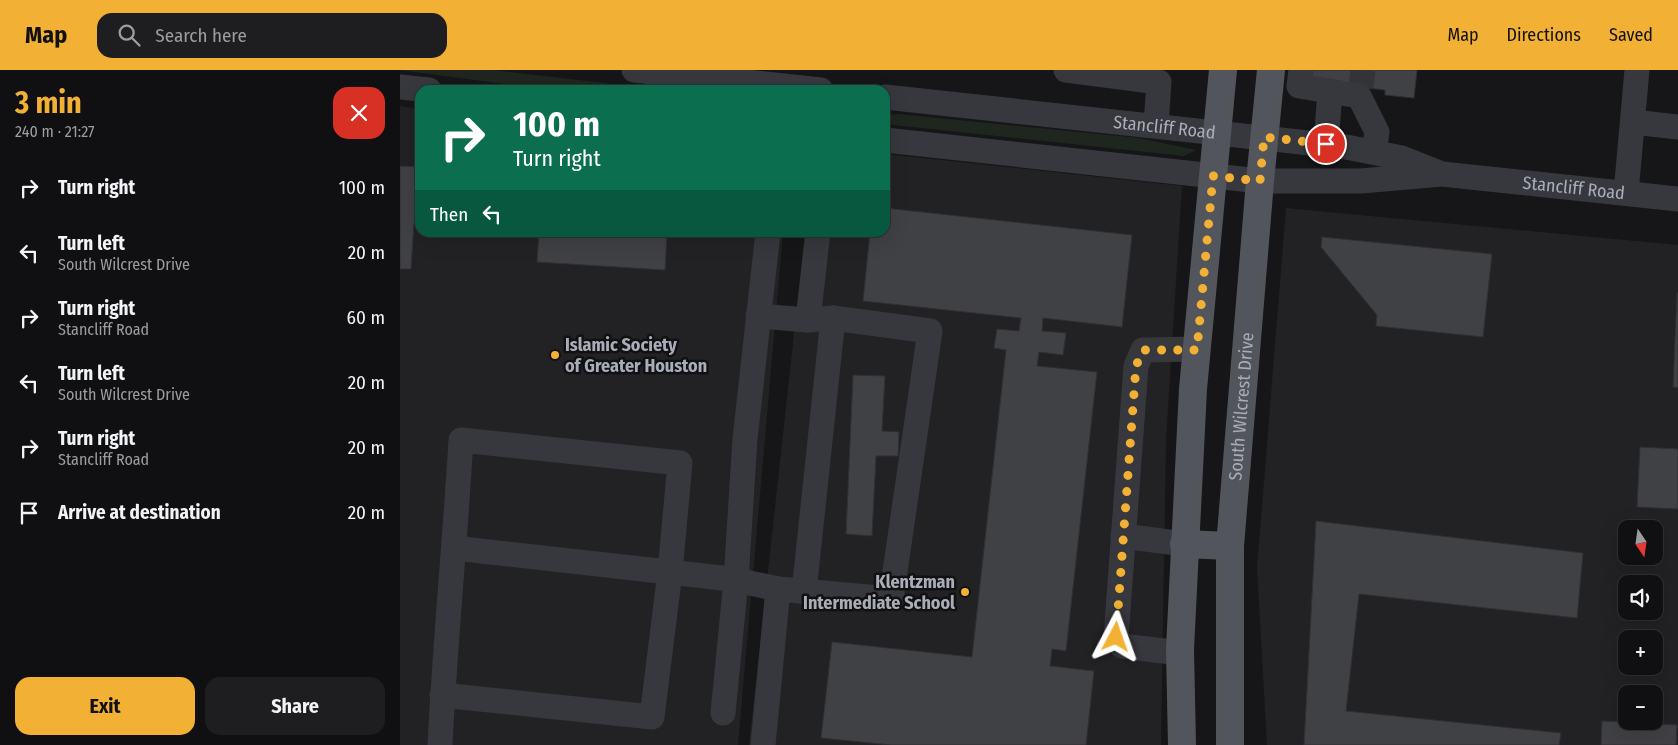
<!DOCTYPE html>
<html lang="en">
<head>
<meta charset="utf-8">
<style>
	:root { --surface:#101012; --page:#1e1e20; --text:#f1f3f6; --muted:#9c9d9f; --line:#303032; --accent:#f2b134 }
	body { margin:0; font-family:"Fira Sans Condensed",sans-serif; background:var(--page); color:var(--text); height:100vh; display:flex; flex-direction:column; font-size:19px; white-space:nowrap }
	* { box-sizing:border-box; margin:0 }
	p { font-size:16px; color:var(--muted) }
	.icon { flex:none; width:28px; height:28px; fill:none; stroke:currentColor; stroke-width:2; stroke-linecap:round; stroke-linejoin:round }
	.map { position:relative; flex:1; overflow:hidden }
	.sheet { display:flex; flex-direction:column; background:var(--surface); width:400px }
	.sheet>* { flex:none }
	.top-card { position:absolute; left:15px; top:15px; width:475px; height:152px; border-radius:15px; box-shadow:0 5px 20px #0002,0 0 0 1px var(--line); background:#0b6e4f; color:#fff; overflow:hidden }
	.needle { width:32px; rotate:167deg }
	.tools { position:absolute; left:1218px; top:450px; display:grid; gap:10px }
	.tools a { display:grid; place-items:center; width:45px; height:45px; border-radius:10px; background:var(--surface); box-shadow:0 5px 20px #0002,0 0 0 1px var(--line); font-size:25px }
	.pin { position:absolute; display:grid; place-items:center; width:42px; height:42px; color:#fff; margin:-21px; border:2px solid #fff; border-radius:50%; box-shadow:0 1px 5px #0007 }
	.me { position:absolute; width:55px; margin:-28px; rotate:4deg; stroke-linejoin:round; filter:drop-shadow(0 0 4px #0008) }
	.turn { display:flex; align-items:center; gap:18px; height:105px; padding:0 15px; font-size:22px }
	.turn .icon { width:65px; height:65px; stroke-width:2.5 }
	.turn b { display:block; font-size:35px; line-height:42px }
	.then { display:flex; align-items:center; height:48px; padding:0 15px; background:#0003; gap:10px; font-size:19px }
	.round { display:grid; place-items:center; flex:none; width:52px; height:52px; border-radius:15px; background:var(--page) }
	.overview { display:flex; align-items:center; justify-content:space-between; height:85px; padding:0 15px }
	h1 { font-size:30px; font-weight:700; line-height:38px; color:var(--accent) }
	.action { display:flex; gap:10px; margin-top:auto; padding:10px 15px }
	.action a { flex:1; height:58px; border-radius:15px; background:var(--accent); color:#111; font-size:20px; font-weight:700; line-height:58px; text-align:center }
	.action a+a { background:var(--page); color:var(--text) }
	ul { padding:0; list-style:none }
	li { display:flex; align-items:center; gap:15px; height:65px; padding:0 15px }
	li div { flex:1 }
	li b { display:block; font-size:19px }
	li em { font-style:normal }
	header { display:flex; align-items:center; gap:30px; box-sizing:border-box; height:70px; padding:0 25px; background:var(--accent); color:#111 }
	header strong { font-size:24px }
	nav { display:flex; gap:28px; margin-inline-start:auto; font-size:18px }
	.search { width:350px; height:45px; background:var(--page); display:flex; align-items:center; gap:12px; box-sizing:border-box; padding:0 18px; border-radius:15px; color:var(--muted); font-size:19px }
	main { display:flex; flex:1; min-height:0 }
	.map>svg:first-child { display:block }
	.built { fill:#222225; fill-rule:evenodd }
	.green { fill:#1e261f }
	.building { fill:#404145; stroke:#303034 }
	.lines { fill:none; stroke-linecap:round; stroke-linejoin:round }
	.minor-tunnel { stroke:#333438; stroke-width:25; stroke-dasharray:25 12; stroke-linecap:butt }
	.minor { stroke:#37383d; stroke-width:25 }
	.major { stroke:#53555c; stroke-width:28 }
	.route { stroke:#f2b134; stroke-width:9; stroke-dasharray:0 16.2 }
	.poi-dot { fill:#f2b134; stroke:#111113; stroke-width:2 }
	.labels { text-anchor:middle; stroke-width:5; stroke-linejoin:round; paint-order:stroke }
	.street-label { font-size:18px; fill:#a8adb8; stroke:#111113 }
	.poi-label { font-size:18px; font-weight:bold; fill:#a8adb8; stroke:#111113; text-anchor:start }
</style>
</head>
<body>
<header>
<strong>Map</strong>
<div class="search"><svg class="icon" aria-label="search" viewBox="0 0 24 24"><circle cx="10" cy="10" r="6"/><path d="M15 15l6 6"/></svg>Search here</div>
<nav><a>Map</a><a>Directions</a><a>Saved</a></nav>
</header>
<main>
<section class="sheet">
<div class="overview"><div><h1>3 min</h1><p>240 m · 21:27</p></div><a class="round" style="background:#d93025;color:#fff"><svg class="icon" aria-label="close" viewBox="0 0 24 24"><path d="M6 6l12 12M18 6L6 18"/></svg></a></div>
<ul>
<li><svg class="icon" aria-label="right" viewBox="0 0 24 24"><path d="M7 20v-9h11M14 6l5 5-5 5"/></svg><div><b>Turn right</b></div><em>100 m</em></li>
<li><svg class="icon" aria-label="left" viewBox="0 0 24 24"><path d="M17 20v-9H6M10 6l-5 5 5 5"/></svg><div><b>Turn left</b><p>South Wilcrest Drive</p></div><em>20 m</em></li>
<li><svg class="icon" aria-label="right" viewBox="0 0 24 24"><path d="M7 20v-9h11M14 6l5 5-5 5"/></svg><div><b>Turn right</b><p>Stancliff Road</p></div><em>60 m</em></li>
<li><svg class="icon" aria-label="left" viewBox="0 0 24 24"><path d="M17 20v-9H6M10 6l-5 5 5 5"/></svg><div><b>Turn left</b><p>South Wilcrest Drive</p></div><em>20 m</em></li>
<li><svg class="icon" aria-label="right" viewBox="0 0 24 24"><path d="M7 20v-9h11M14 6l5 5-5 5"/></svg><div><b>Turn right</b><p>Stancliff Road</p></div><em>20 m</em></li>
<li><svg class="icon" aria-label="arrive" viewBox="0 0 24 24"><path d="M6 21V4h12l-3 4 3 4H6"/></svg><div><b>Arrive at destination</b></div><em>20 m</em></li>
</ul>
<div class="action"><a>Exit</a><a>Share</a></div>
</section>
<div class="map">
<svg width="1278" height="675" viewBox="0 0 1278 675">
	<rect width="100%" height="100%" fill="#161618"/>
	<path class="built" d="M0,36L20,39V162L383,163L338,675H0Z
		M485,84L782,116L766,370L761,675H349L405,163L485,162Z
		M886,138L1278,175V675H867L857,498ZM1226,459H1254V486H1226ZM1226,514H1254V541H1226ZM1226,569H1254V596H1226ZM1226,624H1254V651H1226Z"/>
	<path class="green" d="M0,0H92L264,20H150Z
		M498,44L739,68L796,80L784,86L493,55L485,51V45Z"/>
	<path class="building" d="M912,0H1017L1014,28L985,25V20L911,12Z
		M0,96L20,97V153H14L11,199H0Z
		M485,138L732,165L722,257L643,248L642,261L666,263L663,285L639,282L637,296L697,302L666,581L652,579L650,596L694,601L686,675H491L421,668L432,572L572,587L606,280L594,278L597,259L619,261L621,248L463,231L470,162H485Z
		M139,162H267L265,200L137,192Z
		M922,167L1092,184L1083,267L976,256L977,245L921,177Z
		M1277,223H1278V318L1273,317Z
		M453,305L485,306L482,361L499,362L498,386H476L472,466L446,464Z
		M1240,377L1278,379V439L1237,437Z
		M916,451L1183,483L1177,548L959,524L946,641L1161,663L1159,675H904Z
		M1202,651L1277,655L1276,675H1201Z"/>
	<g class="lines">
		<path class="minor-tunnel" d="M961,17L963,0"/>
		<g class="minor">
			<path d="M234,0L421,20"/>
			<path d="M666,0L759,12L756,55"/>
			<path d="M901,0L899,16L959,26L977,62L974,82"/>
			<path d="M0,17L29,20"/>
			<path id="s1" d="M485,27L946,77L1002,88L1037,102"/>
			<path d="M1233,52L1278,57"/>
			<path id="s2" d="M485,70L860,111H961L1042,104L1278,129"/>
			<path d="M926,74L930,21"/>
			<path d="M1226,123L1237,0"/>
			<path d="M358,246L408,250L433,248L530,261L491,529L378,519L363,675"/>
			<path d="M408,250L418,162"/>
			<path d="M723,466L784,474"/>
			<path d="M54,478L331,509L378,519"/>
			<path d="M404,522L433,248"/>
			<path d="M780,583L722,576L716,567L736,296L743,280L797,279"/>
			<path d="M323,643L336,510L345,369L368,162"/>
			<path d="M40,675C45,573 55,472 61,370L280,393L270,502L252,647L42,625"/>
		</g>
		<g class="major">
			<path d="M784,474L830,476"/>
			<path d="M782,675L780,579L793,319L823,0"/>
			<path id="s3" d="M830,675V476L860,111L871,0"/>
		</g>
	</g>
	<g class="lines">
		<path class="route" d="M716,567L736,296L743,280H797L813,106L860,111L864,67L926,74"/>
	</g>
	<g class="poi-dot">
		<circle cx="155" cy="285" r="5"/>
		<circle cx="565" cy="522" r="5"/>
	</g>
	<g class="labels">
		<g class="street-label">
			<text dy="6" stroke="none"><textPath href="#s1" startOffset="281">Stancliff Road</textPath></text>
			<text dy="6" stroke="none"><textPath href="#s2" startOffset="692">Stancliff Road</textPath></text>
			<text dy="6" stroke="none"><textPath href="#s3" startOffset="339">South Wilcrest Drive</textPath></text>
		</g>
		<g class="poi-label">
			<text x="165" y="281">Islamic Society<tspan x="165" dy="21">of Greater Houston</tspan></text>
			<text x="555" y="518" text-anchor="end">Klentzman<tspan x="555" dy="21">Intermediate School</tspan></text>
		</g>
	</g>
</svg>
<div class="tools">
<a><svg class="needle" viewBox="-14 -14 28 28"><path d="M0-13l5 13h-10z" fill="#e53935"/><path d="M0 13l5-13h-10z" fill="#9c9d9f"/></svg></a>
<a><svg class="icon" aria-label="sound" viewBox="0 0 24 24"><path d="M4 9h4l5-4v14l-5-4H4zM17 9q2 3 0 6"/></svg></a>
<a>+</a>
<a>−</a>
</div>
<div class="pin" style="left:926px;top:74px;background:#d93025"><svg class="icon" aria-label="arrive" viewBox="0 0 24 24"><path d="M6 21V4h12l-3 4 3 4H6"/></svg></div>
<svg class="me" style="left:716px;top:567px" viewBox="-20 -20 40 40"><path d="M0-17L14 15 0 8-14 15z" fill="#f2b134" stroke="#fff" stroke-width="4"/></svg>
<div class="top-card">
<div class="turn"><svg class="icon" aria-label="right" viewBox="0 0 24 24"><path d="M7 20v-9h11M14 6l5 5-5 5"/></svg><div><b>100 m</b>Turn right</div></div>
<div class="then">Then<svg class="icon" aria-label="left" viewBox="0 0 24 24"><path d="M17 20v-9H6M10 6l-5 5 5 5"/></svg></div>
</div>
</div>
</main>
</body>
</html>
